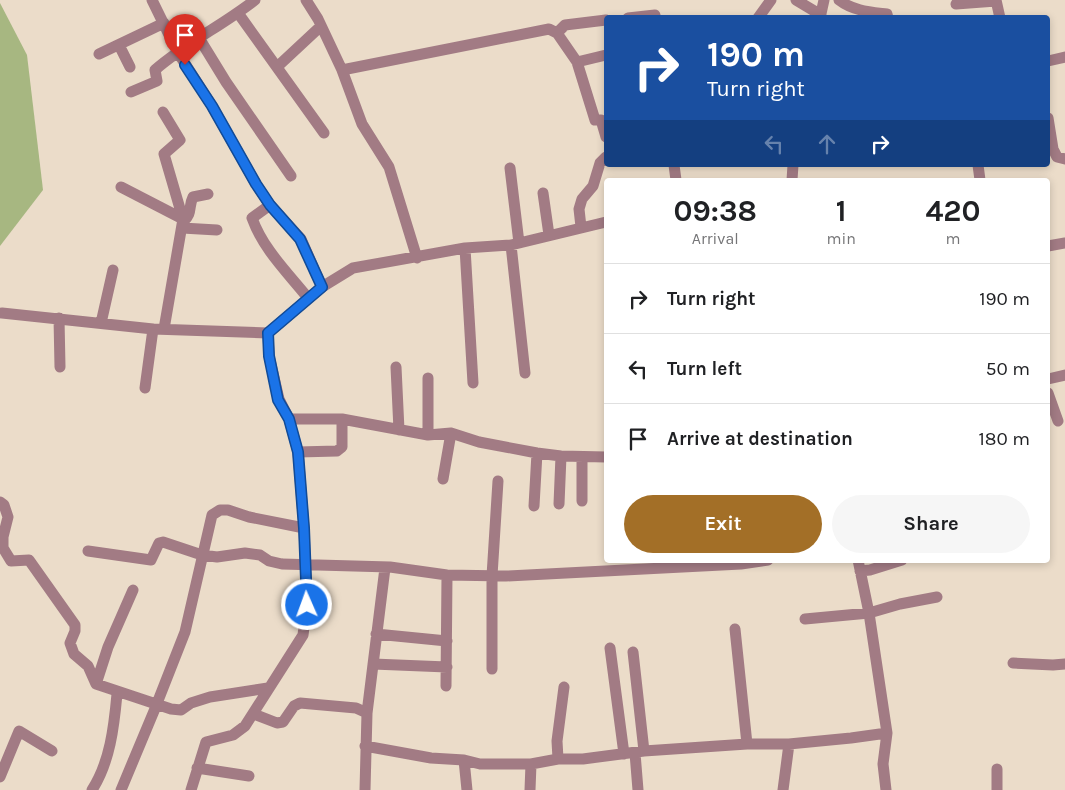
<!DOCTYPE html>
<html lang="en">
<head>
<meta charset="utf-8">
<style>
	:root { --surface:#fff; --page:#f6f6f6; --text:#202124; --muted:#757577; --line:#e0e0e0; --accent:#a36f27 }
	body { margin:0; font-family:Karla,sans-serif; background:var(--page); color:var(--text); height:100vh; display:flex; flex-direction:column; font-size:19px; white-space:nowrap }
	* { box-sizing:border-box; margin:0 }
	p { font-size:16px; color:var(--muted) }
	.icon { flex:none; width:28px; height:28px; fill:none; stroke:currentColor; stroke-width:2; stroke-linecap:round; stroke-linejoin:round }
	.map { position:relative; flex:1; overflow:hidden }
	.side { position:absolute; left:604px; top:178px; width:446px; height:385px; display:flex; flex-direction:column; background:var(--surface); border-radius:5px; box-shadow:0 2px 8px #0003 }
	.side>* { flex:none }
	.hud { position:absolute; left:604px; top:15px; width:446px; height:152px; border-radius:5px; box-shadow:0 2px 8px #0003; background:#1a4fa0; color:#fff; overflow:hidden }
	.pin { position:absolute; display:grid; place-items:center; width:42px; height:42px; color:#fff; margin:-51px -21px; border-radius:50% 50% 50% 0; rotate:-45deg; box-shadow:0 0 5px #0007 }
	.pin .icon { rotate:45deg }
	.me { position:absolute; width:55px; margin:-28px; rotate:358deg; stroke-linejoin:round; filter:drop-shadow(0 0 4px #0008) }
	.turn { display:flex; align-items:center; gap:18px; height:105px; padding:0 20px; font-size:22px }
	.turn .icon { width:65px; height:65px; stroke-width:2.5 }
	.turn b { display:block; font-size:35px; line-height:42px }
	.lanes { display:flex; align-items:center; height:48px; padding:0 20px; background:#0003; justify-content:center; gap:25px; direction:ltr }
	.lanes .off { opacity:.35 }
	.eta { display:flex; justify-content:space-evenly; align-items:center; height:85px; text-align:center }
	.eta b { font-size:30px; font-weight:700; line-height:35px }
	.cta { display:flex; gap:10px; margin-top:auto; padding:10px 20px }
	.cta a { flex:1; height:58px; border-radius:30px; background:var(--accent); color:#fff; font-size:20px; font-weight:700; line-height:58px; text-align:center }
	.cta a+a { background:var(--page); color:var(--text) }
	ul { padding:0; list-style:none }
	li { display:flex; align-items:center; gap:15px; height:70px; padding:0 20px; border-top:1px solid var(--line) }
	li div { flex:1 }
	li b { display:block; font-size:19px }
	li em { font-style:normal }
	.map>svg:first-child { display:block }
	.green { fill:#a7b781 }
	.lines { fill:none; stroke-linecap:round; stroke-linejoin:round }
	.minor { stroke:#a27b84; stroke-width:11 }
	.route-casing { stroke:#114b97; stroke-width:12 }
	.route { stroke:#1a73e8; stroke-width:9 }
</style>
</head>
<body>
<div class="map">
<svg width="1065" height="790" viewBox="0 0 1065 790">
	<rect width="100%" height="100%" fill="#ebdcc9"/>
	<path class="green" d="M0,3L27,55L43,190L0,246Z"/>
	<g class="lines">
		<path class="minor" d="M152,0L177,51L212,106L256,184L270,205L301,239L322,287
			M306,0L318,19L342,70L549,29L557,33L577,62L595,120H601L606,137
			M796,0L821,15
			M839,0C853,11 871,12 887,14L888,18
			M996,0L1000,18
			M956,4L996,1
			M238,13L324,133
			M628,18L655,15
			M758,18L771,0
			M820,18L824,0
			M557,33L565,25L606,20
			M199,38L226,82L291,176
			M119,45L130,67
			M99,54L164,23
			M1048,61L1065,57
			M577,62L606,55
			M277,67L321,26
			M342,70L362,124L389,167L417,258
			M131,92L157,81L155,70C186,43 223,25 255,0
			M163,112L180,140L164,154L183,219L164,329
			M1048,118L1053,149L1057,157L1065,159
			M674,165L676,180
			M978,165L980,180
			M510,168L519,243
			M792,180L793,165
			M121,187L183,219
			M543,193L549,235
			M270,205L252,218C263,249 288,273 308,298
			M183,222C193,213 188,207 193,197L208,194
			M581,227L579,209L582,199L593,186L600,163L606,157
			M182,228L217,230
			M511,245L525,373
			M1048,246L1065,243
			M465,248L473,383
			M2,313L153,329L268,333L322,287L353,268L465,248L511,245L606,222
			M59,318L60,367
			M101,323L113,270
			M396,367L399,430
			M428,378V435
			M1048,379L1065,375
			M145,388L153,329
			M1048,393L1058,421
			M289,419H342L428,435L451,433L479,442L537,453L561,456L606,457
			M298,452L337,451L342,447V419
			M582,457V501
			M443,479L451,433
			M0,502L4,505L8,517L3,537V548L11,561L29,560L75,625V631L70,643L74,654L88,666L96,684L171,709L181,710L191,703L210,697L268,688
			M559,504L561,456
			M534,506L537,453
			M88,551L151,560L159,543L163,542L202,555L217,557L245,553L260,555L269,561L282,564L390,567L447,575L506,576L741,564L768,560
			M858,560L869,613L887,733L883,764L886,790
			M860,571L870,570L902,560
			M805,619L869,613L900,604L937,597
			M735,629L747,744
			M376,634L447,641
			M610,648L624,754
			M633,652L644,751
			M1013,663L1053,665L1065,664
			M373,664L447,667
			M492,669V576L498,481
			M96,684L108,647L133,590
			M446,686L447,575
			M254,714L277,723L283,722L294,706L300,703L356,708L367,713
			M365,746L431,758L464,760L480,764H531L558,759H583L644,751L747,744H789L851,738L887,733
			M635,753L638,790
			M558,759L557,741L564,687
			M464,760L467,790
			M197,768L249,776
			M997,769V790
			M0,777L19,731L52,751
			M92,790C110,762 114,727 117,694
			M121,790L154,711L185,632L212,515L220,510H228L249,517L304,528
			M191,790L206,742L233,735L245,726L303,635L307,605L304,528L298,452L289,419L279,399L269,356L268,333
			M365,790L367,713L385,568
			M530,790L531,764
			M783,790L789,744"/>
	</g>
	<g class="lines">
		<g class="route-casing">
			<path id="route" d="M185,65L212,106L256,184L270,205L300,239L322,287L268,333L269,356L278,400L289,419L298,452L304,528L307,605"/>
		</g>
		<use href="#route" class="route"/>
	</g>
</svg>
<div class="pin" style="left:185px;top:65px;background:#d93025"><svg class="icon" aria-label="arrive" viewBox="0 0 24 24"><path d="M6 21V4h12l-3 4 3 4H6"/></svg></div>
<svg class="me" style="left:307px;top:605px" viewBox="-20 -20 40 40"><circle r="17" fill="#1a73e8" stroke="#fff" stroke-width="3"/><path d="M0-11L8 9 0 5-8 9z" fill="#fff"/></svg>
<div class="hud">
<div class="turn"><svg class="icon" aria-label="right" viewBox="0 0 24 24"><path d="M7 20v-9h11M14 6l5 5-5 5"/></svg><div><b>190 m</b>Turn right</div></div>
<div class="lanes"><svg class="icon off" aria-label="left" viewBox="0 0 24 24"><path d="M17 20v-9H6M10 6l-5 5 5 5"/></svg><svg class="icon off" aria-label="ahead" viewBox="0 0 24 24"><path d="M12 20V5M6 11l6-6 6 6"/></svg><svg class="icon" aria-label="right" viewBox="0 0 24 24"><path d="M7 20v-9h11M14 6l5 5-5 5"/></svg></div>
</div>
<section class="side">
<div class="eta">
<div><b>09:38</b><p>Arrival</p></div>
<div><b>1</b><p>min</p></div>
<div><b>420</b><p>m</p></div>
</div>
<ul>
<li><svg class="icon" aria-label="right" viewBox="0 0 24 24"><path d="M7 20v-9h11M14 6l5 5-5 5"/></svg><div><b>Turn right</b></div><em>190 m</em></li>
<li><svg class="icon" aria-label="left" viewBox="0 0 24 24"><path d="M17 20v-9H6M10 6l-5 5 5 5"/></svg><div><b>Turn left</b></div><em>50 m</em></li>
<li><svg class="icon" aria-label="arrive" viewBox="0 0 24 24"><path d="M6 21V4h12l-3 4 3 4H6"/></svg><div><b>Arrive at destination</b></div><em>180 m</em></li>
</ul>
<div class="cta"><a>Exit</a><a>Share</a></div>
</section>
</div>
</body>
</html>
